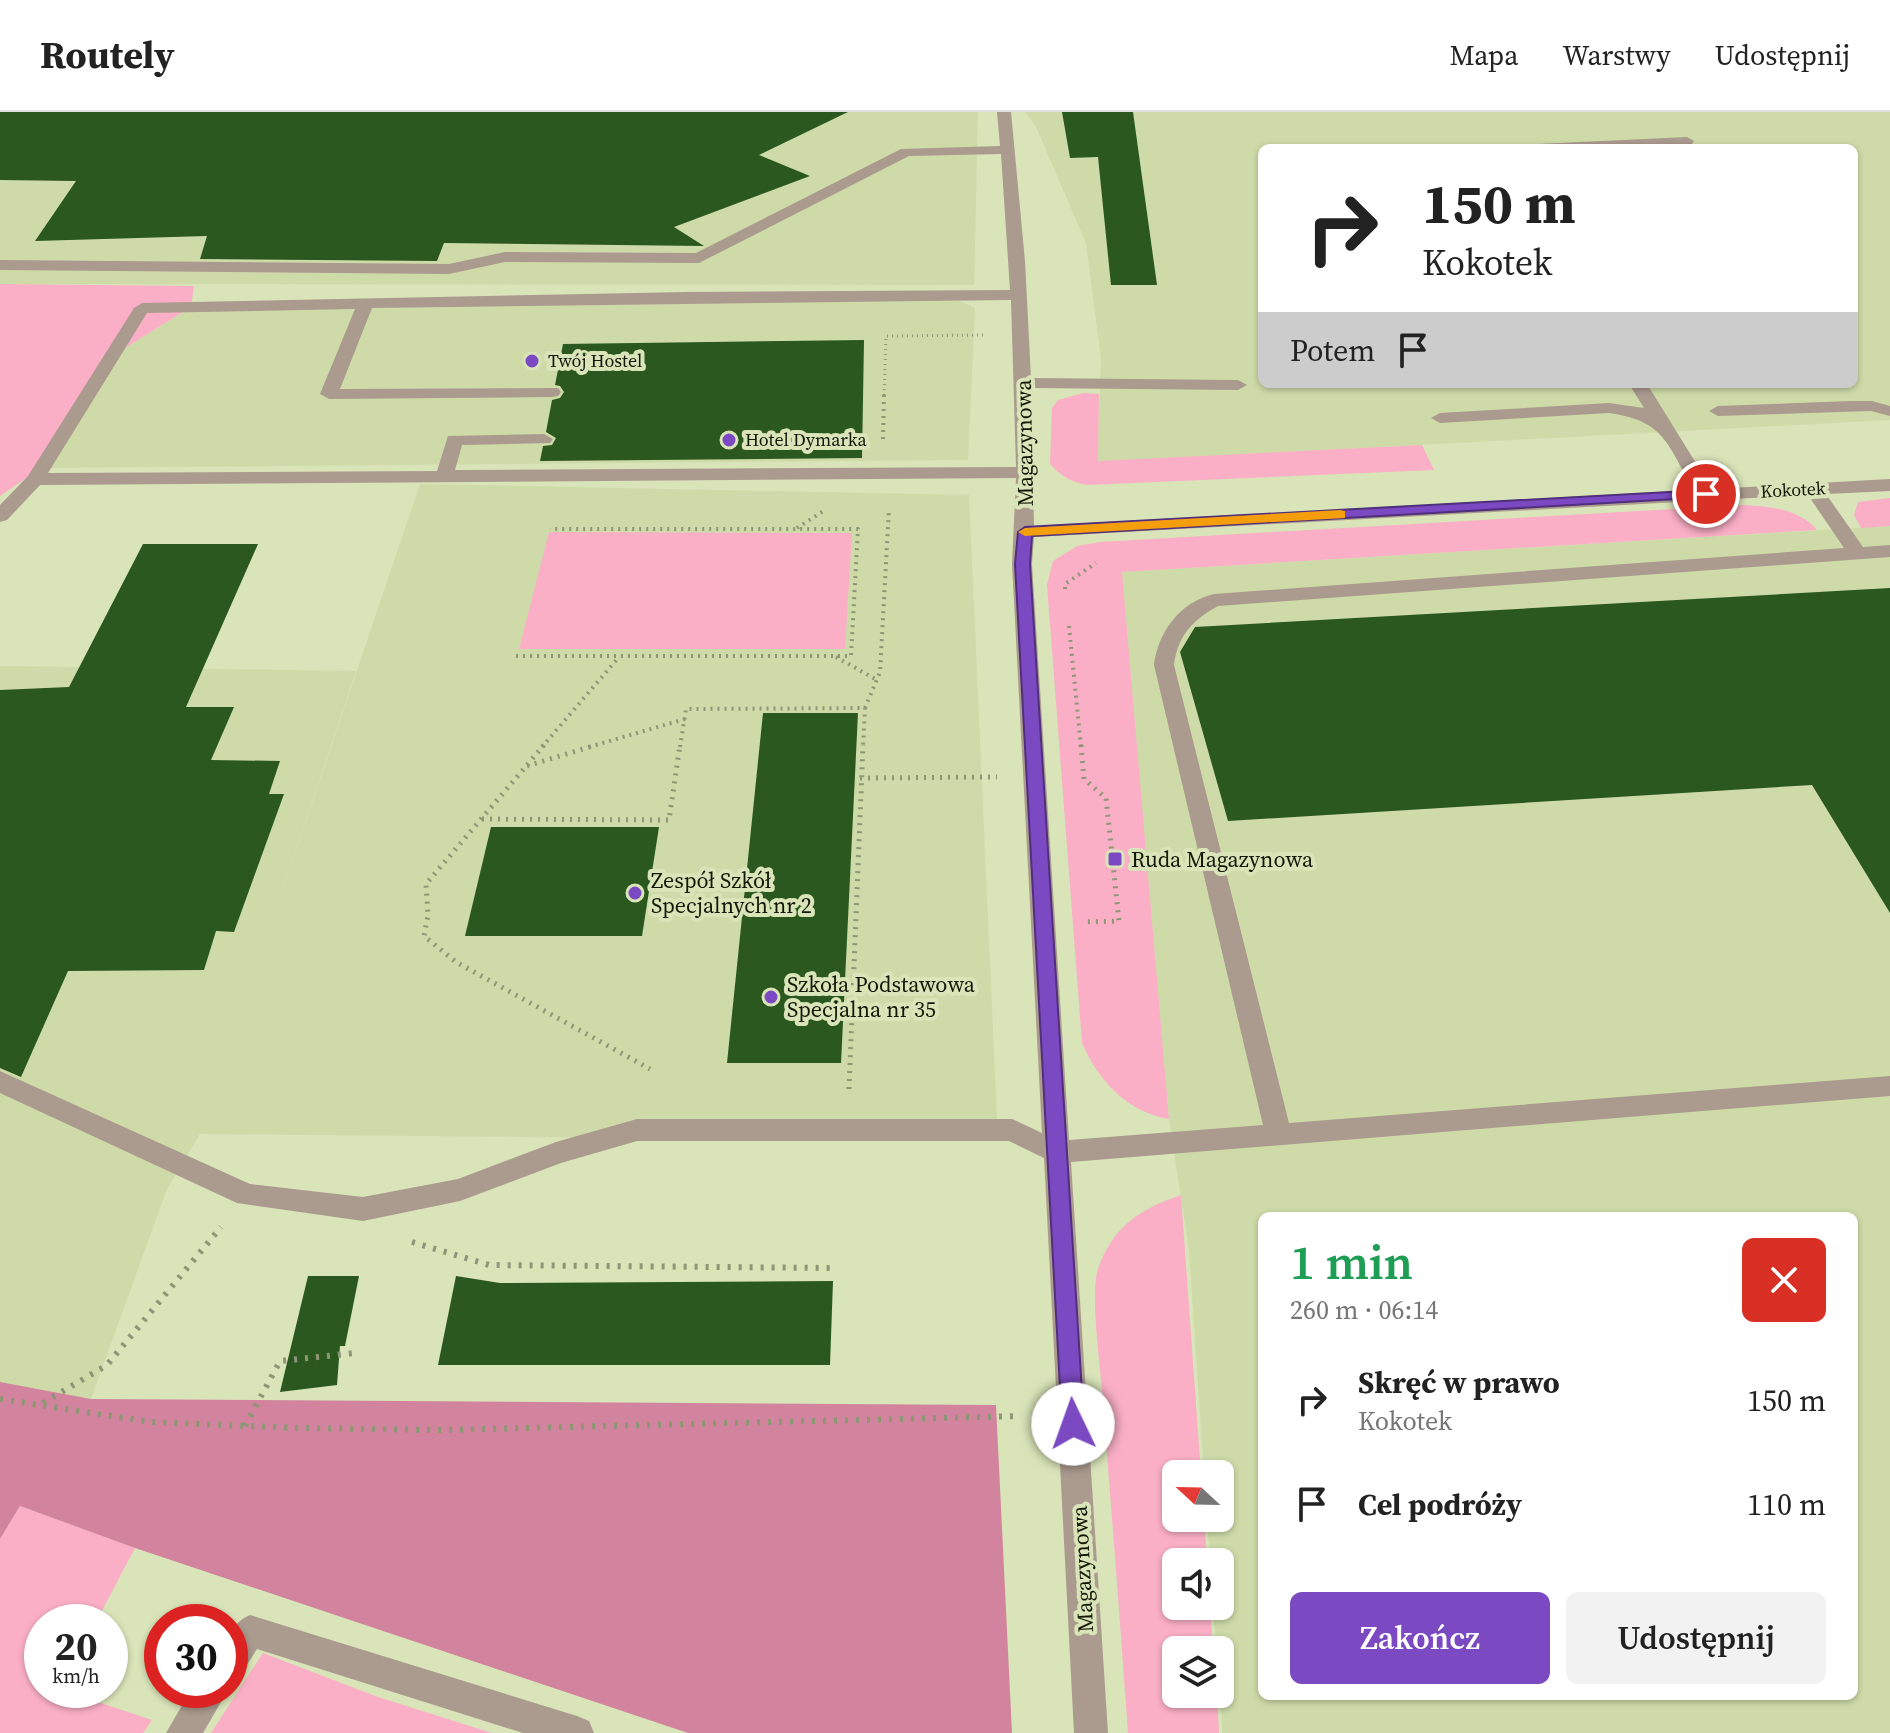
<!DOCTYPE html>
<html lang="pl">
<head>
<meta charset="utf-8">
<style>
	:root { --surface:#fff; --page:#f2f2f2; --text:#222; --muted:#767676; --line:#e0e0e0; --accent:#7b49c1 }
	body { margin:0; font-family:"Source Serif 4",serif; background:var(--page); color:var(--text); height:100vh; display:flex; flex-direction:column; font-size:30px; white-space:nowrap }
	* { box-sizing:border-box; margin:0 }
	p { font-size:26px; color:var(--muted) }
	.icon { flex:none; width:44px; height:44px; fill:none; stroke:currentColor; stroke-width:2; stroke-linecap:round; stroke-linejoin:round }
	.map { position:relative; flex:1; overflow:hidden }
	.details { position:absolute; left:1258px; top:1100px; width:600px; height:488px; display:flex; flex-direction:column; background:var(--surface); border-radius:12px; box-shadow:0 2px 6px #0004 }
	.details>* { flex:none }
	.top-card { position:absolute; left:1258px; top:32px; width:600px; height:244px; border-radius:12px; box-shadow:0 2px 6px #0004; background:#fff; color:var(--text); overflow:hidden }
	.needle { width:52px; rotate:292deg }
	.tools { position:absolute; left:1162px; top:1348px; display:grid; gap:16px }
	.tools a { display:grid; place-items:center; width:72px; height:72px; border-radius:12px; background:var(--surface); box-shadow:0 2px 6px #0004; font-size:40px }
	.speed { position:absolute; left:24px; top:1492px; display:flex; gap:16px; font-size:40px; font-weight:700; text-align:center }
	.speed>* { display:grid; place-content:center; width:104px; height:104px; border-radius:50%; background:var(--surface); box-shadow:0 2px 6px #0004; line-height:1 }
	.speed small { font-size:20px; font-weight:400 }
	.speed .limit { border:12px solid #d22; background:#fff; color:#111 }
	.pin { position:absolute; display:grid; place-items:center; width:68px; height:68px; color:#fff; margin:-34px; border:4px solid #fff; border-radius:50%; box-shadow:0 2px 8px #0007 }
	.me { position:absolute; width:88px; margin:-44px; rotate:357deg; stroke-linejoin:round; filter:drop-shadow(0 0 6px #0008) }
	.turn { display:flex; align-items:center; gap:28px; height:168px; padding:0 32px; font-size:36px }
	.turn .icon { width:104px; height:104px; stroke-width:2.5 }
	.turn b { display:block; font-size:56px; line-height:68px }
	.then { display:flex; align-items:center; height:76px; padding:0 32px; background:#0003; gap:16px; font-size:30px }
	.round { display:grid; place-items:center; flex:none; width:84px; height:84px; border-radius:12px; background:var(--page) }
	.overview { display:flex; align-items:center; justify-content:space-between; height:136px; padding:0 32px }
	h1 { font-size:48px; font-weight:600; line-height:60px; color:#1e9e55 }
	.primary-button { display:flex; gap:16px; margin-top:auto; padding:16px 32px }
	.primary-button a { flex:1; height:92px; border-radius:12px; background:var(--accent); color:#fff; font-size:32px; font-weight:600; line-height:92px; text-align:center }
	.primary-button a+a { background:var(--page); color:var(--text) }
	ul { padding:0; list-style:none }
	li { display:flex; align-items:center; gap:24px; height:104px; padding:0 32px }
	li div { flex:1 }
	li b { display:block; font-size:30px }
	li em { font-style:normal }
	header { display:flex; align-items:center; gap:48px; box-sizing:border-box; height:112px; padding:0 40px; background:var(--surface); border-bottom:2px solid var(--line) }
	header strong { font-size:38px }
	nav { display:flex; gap:44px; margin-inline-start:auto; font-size:28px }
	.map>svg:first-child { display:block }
	.built { fill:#cedba8; fill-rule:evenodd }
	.green { fill:#faafc6 }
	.forest { fill:#d2839d }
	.building { fill:#2b581e }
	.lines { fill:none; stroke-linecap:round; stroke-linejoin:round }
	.path-far3 { stroke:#8e9676; stroke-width:3; stroke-dasharray:1 4; stroke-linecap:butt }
	.path-far2 { stroke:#8e9676; stroke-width:4; stroke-dasharray:2 5; stroke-linecap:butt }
	.path-far1 { stroke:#8e9676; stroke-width:5; stroke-dasharray:2 6; stroke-linecap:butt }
	.path { stroke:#8e9676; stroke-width:6; stroke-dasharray:3 8; stroke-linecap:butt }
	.minor { fill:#ab9a8e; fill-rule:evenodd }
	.route { fill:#7b49c1; stroke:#502f7d; stroke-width:2 }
	.slow { fill:#f59e0b }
	.poi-dot { fill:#7b49c1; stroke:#d9e4b9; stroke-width:3 }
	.labels { text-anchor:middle; stroke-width:8; stroke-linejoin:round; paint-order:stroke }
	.far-poi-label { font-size:18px; fill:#141808; stroke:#d9e4b9; text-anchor:start }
	.far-street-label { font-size:18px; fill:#141808; stroke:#d9e4b9 }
	.street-label { font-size:22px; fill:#141808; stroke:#d9e4b9 }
	.poi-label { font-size:22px; fill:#141808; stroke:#d9e4b9; text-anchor:start }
</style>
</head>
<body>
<header>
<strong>Routely</strong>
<nav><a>Mapa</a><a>Warstwy</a><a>Udostępnij</a></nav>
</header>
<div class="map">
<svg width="1890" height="1621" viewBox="0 0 1890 1621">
	<rect width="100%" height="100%" fill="#d9e4b9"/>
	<path class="built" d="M0,0H978L974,173L0,172Z
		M1025,0H1890V308L1097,350L1101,247L1086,131L1036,15ZM1262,36H1854V272H1262Z
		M960,189L975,196L968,348L41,356L101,251L191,195Z
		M420,372L969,383L998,1029L200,1022L167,1077L91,1287L0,1270V554L356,559L259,848Z
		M1890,414V1621H1222L1220,1538H1216L1213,1494H1220V1450H1210L1207,1406H1220V1362H1204L1189,1138L1169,1007L1121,460ZM1262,1104H1854V1584H1262Z"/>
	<path class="green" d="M0,172L194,174L191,195L101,251L41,356L0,384Z
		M1083,281L1099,282L1098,349L1422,333L1434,358L1087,373C1071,370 1061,364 1050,352L1052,296L1058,288Z
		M1890,386V414L1861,416L1854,403L1858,390Z
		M1743,393C1769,394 1800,397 1817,418L1122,460L1169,1007C1127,1000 1098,968 1082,931L1047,473L1053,449L1077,434L1100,430Z
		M549,420L852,421L845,537H519Z
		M1181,1083L1201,1362H1176V1406H1204L1207,1450H1176V1494H1210L1213,1538H1176V1582H1217L1219,1621H1128C1120,1507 1111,1393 1102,1279C1100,1251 1090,1181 1098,1157C1113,1114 1140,1097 1181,1083Z
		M20,1394L135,1436L96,1510H42V1578H62L152,1608L143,1621H0V1427Z
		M263,1541L378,1585L492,1621H211Z"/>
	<path class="forest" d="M0,1270L91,1287L996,1293L1012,1621H688L135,1436L20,1394L0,1427Z"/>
	<path class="building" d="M0,0H848L759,43L810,64L674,115L704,134L444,131L437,149L200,147L207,124L35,129L76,69L0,68Z
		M1062,0H1133L1157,173H1111L1098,45L1070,46Z
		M864,228L862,346L540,349L543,334L552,333L556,326L546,320L552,288L560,286L564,280L560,274L555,273L563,232Z
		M143,432H258L186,595H234L211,648L280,649L269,682H284L234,820L216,819L204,858L68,859L21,965L0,956V578L69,575Z
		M1890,476V801L1812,673L1228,709L1180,540L1195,515Z
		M763,601H858L841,951H727Z
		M491,715H659L642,824H465Z
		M308,1164H359L345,1234H340L337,1273L280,1280Z
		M456,1164L500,1171L833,1169L830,1253H438Z"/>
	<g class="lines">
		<path class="path-far3" d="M884,283L886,224L985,223"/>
		<path class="path-far2" d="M883,327L884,281
			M797,416L825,398
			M1065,477V472L1096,451
			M1069,514L1081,635
			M516,544H851L858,417H550
			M836,545L877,568
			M865,596L880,560L889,397
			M542,635L619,545
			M589,635L685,607
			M680,635L686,597L865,596L863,635"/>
		<path class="path-far1" d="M544,633L426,772L428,803L424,824L456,850L650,957
			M1081,633L1084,667L1106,686L1119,809L1083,810
			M527,654L596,633
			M860,666L997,665
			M482,707L669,708L680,633
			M849,977L863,633"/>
		<path class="path" d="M412,1130L489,1153L832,1156
			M0,1287L151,1310L298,1316L442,1318L1021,1304
			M43,1291L107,1253L221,1115
			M245,1314L280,1249L355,1241"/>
		<path class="minor" d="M997,0H1011L1025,149L1031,266L1238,268L1247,273L1238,278L1031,276L1034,414L1694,378C1667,333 1666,309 1609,301L1440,311L1431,306L1440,301L1609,291L1644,296L1629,272H1647L1712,377L1890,367V379L1826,382L1863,435L1890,433V445L1218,494C1193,508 1178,523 1174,553L1289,1011L1890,964V984L1071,1050L1108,1621H1074L1044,1046L1009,1029H637L561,1051L460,1089L363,1109L237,1091L0,981V959L250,1072L363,1085L458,1067L556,1030L637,1007H1012L1042,1021L1012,452L1016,366L40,373L7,408L0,410V393L28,364L134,196L142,191L687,180L1010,178L1001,42L909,44L699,151L505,150L449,162L0,158V148L449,152L505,140L696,141L901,37L1000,34ZM1011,188L1016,355L455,358L462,333L550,331L553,327L544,322L448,324L437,359L48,361L147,201L355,197L320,282L329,287L552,285L558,284L561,280L558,276L340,277L372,196ZM1808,383L1844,436L1214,482C1180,490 1158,520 1154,553L1263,1013L1069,1028L1032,452L1034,425Z
			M1687,25L1694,29L1692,32L1630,36H1531L1538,32Z
			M1851,289H1872L1890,294V304L1871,299L1718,304L1709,299L1718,294Z
			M250,1503L577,1604L589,1609L594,1621H523L257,1537L242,1561L230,1566C230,1541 223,1514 250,1503Z
			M191,1578H228L203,1621H166Z"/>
	</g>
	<path class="route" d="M1706,378L1711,379V385L1032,424L1030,452L1084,1312L1081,1320L1073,1323L1065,1320L1062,1312L1015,452L1018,420L1025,415Z"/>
	<path class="slow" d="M1340,398L1345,399V406L1025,424L1018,420L1025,416Z"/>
	<g class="poi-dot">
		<circle cx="532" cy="249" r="8"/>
		<circle cx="729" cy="328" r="8"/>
		<rect x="1107" y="739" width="16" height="16" rx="4"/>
		<circle cx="635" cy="781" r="8"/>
		<circle cx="771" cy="885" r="8"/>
	</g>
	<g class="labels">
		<g class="far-poi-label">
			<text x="548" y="255">Twój Hostel</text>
			<text x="745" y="334">Hotel Dymarka</text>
		</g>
		<g class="far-street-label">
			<text transform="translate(1793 378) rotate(-3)" y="6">Kokotek</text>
		</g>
		<g class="street-label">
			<text transform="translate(1024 331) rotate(-91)" y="8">Magazynowa</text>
			<text transform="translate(1082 1457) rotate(-93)" y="8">Magazynowa</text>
		</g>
		<g class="poi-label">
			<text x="1131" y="755">Ruda Magazynowa</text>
			<text x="651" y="776">Zespół Szkół<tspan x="651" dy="25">Specjalnych nr 2</tspan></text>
			<text x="787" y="880">Szkoła Podstawowa<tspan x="787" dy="25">Specjalna nr 35</tspan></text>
		</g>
	</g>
</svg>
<div class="tools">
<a><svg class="needle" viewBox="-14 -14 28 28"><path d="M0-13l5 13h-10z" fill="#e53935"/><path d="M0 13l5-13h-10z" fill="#767676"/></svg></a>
<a><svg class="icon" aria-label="sound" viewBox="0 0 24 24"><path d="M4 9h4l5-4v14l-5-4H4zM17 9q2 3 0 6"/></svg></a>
<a><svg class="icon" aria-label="layers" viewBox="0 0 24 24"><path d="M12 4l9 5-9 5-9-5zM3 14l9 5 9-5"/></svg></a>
</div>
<div class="speed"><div>20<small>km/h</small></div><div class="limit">30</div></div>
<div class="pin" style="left:1706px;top:382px;background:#d93025"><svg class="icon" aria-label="arrive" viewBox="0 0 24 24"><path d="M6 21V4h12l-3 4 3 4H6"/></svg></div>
<svg class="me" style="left:1073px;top:1312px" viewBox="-20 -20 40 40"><circle r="19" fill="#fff"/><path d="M0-13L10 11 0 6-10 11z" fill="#7b49c1"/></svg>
<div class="top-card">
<div class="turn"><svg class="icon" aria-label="right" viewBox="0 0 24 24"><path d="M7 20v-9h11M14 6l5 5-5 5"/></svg><div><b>150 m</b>Kokotek</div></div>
<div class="then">Potem<svg class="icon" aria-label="arrive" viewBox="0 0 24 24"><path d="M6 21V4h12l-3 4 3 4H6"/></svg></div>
</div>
<section class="details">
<div class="overview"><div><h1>1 min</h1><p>260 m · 06:14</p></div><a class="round" style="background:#d93025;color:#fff"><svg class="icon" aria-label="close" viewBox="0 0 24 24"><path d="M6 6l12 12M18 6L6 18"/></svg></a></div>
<ul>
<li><svg class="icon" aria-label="right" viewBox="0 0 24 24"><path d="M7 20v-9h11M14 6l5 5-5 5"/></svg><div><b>Skręć w prawo</b><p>Kokotek</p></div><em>150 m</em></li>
<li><svg class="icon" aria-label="arrive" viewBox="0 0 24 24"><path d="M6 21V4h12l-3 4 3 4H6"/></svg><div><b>Cel podróży</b></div><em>110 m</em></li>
</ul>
<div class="primary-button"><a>Zakończ</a><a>Udostępnij</a></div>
</section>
</div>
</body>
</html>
